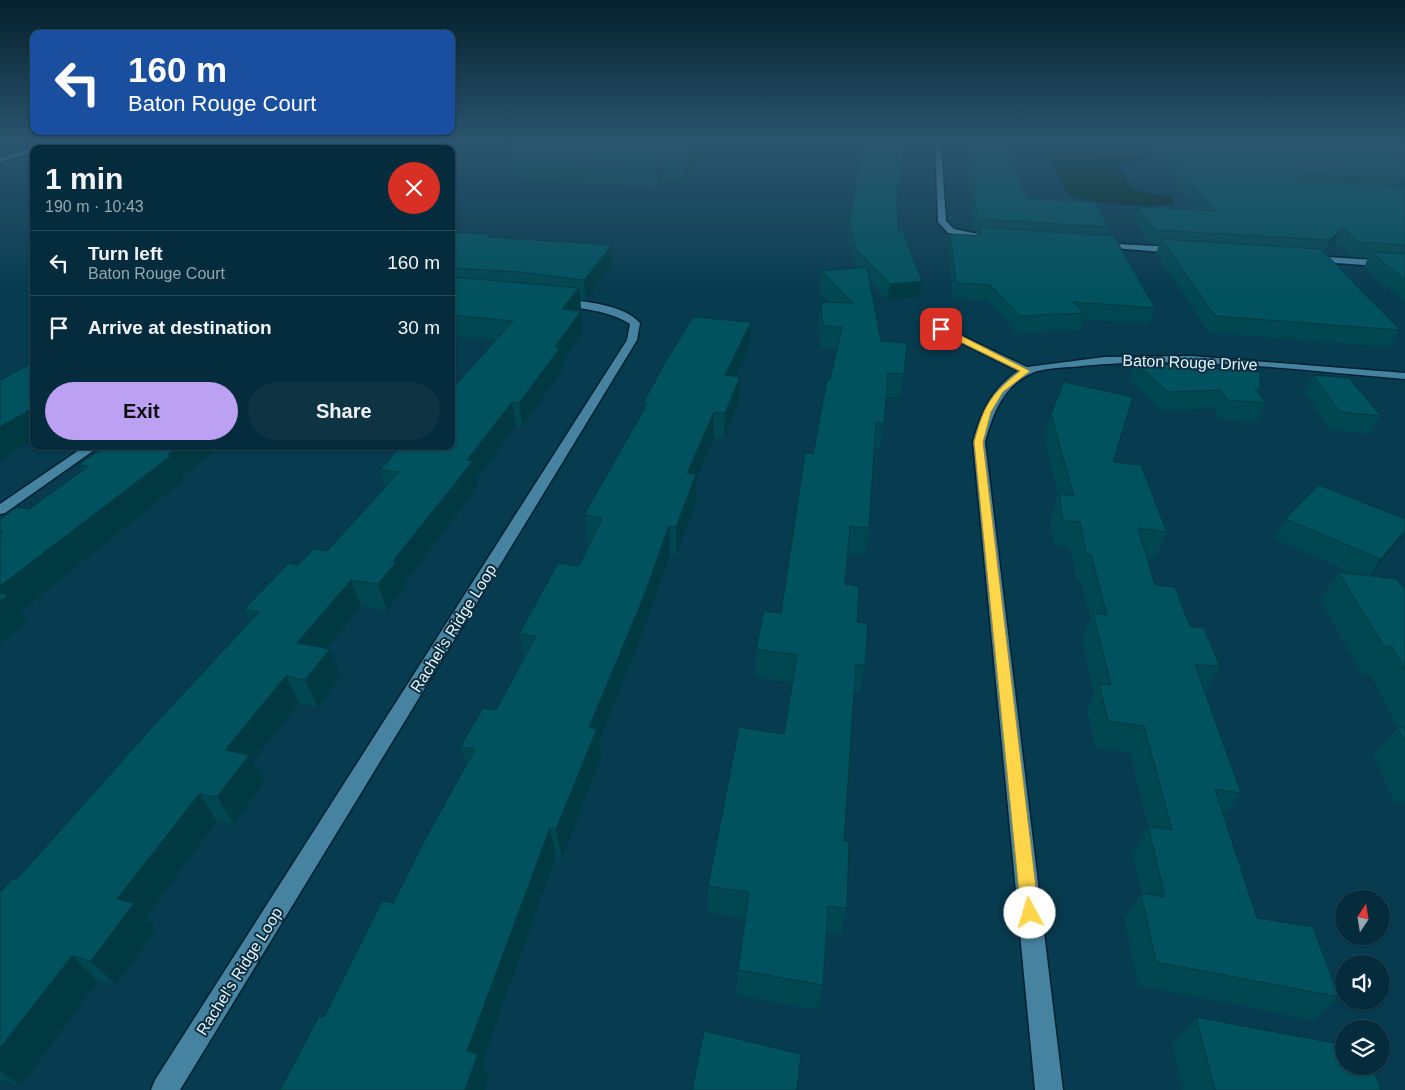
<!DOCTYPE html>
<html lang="en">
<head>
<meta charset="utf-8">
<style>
	:root { --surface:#052c3c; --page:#0e3443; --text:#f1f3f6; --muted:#97a7af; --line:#264856; --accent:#bca0f2 }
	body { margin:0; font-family:Arial,sans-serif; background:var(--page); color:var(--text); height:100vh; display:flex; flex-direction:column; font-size:19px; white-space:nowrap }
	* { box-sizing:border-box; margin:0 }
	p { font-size:16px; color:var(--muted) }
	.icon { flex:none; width:28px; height:28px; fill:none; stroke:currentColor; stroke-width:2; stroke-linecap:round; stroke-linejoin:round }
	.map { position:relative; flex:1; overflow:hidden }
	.drawer { position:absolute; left:30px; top:145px; width:425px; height:305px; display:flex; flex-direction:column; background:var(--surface); border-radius:10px; box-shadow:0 1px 4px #0004,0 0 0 1px var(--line) }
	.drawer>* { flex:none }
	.banner { position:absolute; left:30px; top:30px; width:425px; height:105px; border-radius:10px; box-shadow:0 1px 4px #0004,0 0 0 1px var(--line); background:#1a4fa0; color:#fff; overflow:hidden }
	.needle { width:32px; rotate:12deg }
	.buttons { position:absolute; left:1335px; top:890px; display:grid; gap:10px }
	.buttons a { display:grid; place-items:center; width:55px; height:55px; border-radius:50%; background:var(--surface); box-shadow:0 1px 4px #0004,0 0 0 1px var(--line); font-size:25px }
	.pin { position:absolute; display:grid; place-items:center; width:42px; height:42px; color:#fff; margin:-21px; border-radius:10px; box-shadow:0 2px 8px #0006 }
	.me { position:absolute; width:55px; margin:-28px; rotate:354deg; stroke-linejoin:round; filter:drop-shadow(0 0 4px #0008) }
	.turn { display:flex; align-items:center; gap:18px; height:105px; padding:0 15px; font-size:22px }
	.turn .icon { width:65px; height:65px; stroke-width:2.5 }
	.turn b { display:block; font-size:35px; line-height:42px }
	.round { display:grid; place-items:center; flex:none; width:52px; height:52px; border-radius:26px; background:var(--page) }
	.headline { display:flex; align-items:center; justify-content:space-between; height:85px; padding:0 15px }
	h1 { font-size:30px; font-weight:700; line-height:38px }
	.cta { display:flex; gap:10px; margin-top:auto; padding:10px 15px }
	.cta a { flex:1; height:58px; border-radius:30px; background:var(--accent); color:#111; font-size:20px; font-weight:700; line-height:58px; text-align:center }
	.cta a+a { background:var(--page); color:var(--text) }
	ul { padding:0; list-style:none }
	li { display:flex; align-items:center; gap:15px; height:65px; padding:0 15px; border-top:1px solid var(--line) }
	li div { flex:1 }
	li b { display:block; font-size:19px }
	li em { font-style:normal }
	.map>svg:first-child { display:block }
	.water { fill:#02281e }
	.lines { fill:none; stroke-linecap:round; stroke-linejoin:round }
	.minor-casing { stroke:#00212f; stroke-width:3 }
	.tertiary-casing { stroke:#00212f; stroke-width:3 }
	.minor { fill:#4683a1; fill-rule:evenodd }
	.tertiary { fill:#4683a1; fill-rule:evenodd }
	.wall { fill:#004751 }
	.shaded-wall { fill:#003942 }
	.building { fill:#00525e; stroke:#003942 }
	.route { fill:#ffd54a; stroke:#a68a30 }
	.labels { text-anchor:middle; stroke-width:4; stroke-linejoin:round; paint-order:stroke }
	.street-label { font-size:16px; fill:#e3f5ff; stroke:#0e2f3f }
</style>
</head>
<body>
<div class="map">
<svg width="1405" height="1090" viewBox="0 0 1405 1090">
	<rect width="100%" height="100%" fill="#073b50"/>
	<path class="water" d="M1060,151L1139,156L1148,161L1115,163L1136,190L1172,197L1175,204C1144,208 1096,205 1067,194L1047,153Z"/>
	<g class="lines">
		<g class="minor-casing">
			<path id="minor" d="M935,143H941L946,221L954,229L987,236V240L948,233L938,222Z
				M1097,243L1176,247L1180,250L1176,253L1100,247L1096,245Z
				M1312,256L1405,262V268L1309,261L1308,259Z
				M560,299C585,302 621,303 640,323L637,340L180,1090H151L155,1080L627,340L630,324C606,309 583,310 557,304V300Z
				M941,326L1027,367L1105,357L1190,356L1405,373V379C1297,370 1189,355 1081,366C1066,368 1046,367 1032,373C1003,386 993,413 985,442L1063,1090H1035L973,442C981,413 992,388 1018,371L937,331L936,329Z
				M85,446H100L5,513L0,514V504Z"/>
		</g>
		<g class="tertiary-casing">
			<path id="tertiary" d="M51,143H60L45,149H34V152L0,162V158Z"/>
		</g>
		<use href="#minor" class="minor"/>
		<use href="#tertiary" class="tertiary"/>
	</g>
	<path class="wall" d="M513,143H703V157L684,181L664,180L658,188L518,179L517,171L508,170L505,148Z
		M863,143L900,185L897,198L898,231L922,281L920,297L887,300L870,281L881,341L904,374L900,398L886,397L884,423L880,448H874L869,528L865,555L847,553L845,584L857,622L865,665L860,693L854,692L844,841L847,908L841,935L827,933L823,985L818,1010L736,995L738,970L745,919L707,912L708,886L784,734L792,683L755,677L756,649L781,613L813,454L837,349L821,348L819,324L821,302H829L819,292L821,271L858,268L854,264L847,234L849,220Z
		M962,143H1009L1008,147L1027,198L1109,227L1107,235L1155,308L1149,324L1084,319L1080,330L1016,333L987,301L953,298L948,248L950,234L977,235L978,233H975L970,207L972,198Z
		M1129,143H1405V303L1364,267L1368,258L1352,257L1335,242L1325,253L1400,330L1390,347L1209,333L1156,253L1159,245L1150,244L1134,220L1139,207L1199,210L1142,145L1135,143Z
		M451,232L491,234V238L612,245L613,264L586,300H580L581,308L579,311L583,332L562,364L563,370L522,427L516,426L477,479L478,486L403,585L404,588L387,611L361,606L327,648L341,676L318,707L299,703L253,762L264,782L234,824L217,821L146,917L156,929L116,985L98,981L21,1086L0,1080V892L17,879L250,622L244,609L298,565L327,551L385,487L380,470L496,340L451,336Z
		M751,322L750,345L735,376L739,401L724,438L714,437L696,481V501L677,555L670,554L644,630L599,741L601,758L562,858L556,856L482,1063L489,1078L485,1090H280L393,903L466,765L460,747L496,710L524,658L519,634L579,566L589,543H587L584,515L644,410L643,403Z
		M1135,362L1260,388L1258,392L1266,403L1257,422L1219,419L1213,408L1160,411L1129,380Z
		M1313,375L1381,416L1370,434L1330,430L1304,392Z
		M1051,414L1113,462L1167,532L1155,558L1147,556L1155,585L1190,626L1220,667L1205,692L1241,793L1224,817L1257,918L1339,997L1313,1020L1138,986L1124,918L1141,893L1132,852L1148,826L1130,753L1095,748L1087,710L1094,694L1082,639L1090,619L1081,581L1076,580L1070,548L1054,545L1050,520L1058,495L1044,437Z
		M106,446H221L182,477L184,480L20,612L27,622L0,644V519L29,509L82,471L78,465Z
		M1285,519L1398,542L1370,576L1405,590V803L1395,802L1373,756L1397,727L1371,676L1362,675L1320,600L1338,572L1354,574L1274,539Z
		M1196,1017L1381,1090H1182L1172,1044Z"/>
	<path class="shaded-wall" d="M697,143H703V157L684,181V158Z
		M664,157V180L658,188L657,164Z
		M1342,228L1335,242L1323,255L1330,240Z
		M612,245L613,264L586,300L584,280Z
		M922,281L920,297L887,300L890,284Z
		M579,288L581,308L564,331L562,309Z
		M581,311L583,332L562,364L563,370L522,427L519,403L555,347Z
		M751,322L750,345L725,400V375Z
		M740,377L739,401L724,438L725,413Z
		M512,402L516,426L477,479L478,486L403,585L404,588L387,611L378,584L393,561L467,460Z
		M34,407V439L0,461V427Z
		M714,412V437L696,481V501L677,555L676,527L687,473Z
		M179,446H221L182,477L184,480L20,612L27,622L0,644V586Z
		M669,526L670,554L644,630L599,741L601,758L562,858L556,829L589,727Z
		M1405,530V531L1398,542L1367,580L1381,559Z
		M351,580L361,606L309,670L297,643Z
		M330,649L341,676L318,707L305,680Z
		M286,676L299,703L253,762L264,782L234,824L217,797L225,750Z
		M199,794L217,821L146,917L156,929L116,985L91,961L117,899Z
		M550,828L556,856L482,1063L489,1078L485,1090H465L467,1051Z
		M72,956L98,981L21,1086L0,1071V1048Z"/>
	<path class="building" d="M513,143H697L684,158L664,157L657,164L515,156L525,149L505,148Z
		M863,143H904L903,157L900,185H897L898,231H903L922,281L890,284L856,249L849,220Z
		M966,143H1006L1027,198L1095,202L1109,227L978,219L973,194H977Z
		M1154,143H1405V180L1302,174L1298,180L1405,187V245L1359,242L1342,228L1330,240L1155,230L1139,207L1216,211Z
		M979,227L1114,236L1155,308L1073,302L1085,313L1020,316L990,285L956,283L950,234L981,236Z
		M451,232L491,234L487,237L612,245L584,280L519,272L451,268Z
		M1161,239L1321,249L1400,330L1215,316Z
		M1371,252L1405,254V280Z
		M867,267L881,341L907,343L904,374L888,373L884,423L876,422L869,528L850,526L845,584L859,586L857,622L868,624L865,665L856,664L844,841H849L847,908L828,906L823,985L738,970L749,892L708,886L739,727L784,734L797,655L756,649L764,611L781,613L805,453L813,454L827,380H830L842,327L823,326L821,302L853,303L821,271Z
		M451,277L579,288L562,309L581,311L555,347L560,348L519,403L512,402L467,460L473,461L393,561L396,562L378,584L351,580L297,643L330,649L305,680L286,676L225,750L249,755L217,797L199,794L117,899L134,903L91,961L72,956L0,1048V892L13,878L17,879L156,723L259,612L244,609L289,563L298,565L314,549L327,551L399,472L380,470L401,446H451V390L513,321L451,315Z
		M693,317L751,322L725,375L740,377L725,413L714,412L687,473L696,474L676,527L669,526L642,601L589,727L597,729L556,829L550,828L467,1051L478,1054L465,1090H280L319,1016L324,1017L382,901L393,903L423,843L475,749L460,747L483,708L496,710L536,636L519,634L558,563L579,566L602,518L584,515L647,404L643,403L666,361Z
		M34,362V407L0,427V380Z
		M1135,362L1260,372V388L1255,389L1266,403L1227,400L1221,390L1168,392Z
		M1313,375L1349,378L1381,416L1340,412Z
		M1064,382L1133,397L1113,462L1141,465L1167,532L1138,528L1155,585L1175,587L1190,626L1204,628L1220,667L1195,664L1241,793L1215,789L1257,918L1313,927L1339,997L1156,962L1141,893L1165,897L1148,826L1172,830L1144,726L1108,721L1099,684L1111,685L1093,613L1107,615L1091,555L1086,554L1080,522L1063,520L1059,494L1074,496L1051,414Z
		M106,446H179L167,455H172L0,586V534L3,532L0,531V519L17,507L29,509L89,466L78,465Z
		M1319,485L1405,519V530L1381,559L1285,519Z
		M1338,572L1397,579L1405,590V669L1392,647L1384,646Z
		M0,593L8,595L0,601Z
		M1397,727L1405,728V742Z
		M1196,1017L1344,1045V1066H1372L1381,1090H1215Z
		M704,1031L801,1054L797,1090H692Z"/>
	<linearGradient id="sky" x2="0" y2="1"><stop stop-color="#04202c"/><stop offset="0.48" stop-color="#2b556f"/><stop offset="1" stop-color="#2b556f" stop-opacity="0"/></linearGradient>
	<rect width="1405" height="295" fill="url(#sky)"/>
	<path class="route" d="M938,327H944L1030,371L1003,392L991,412L983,442L1039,913L1036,919L1030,922L1024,919L1021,913L974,442C984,405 990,395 1020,371L938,331Z"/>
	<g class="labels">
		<g class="street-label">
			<text transform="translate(1190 362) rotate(2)" y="6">Baton Rouge Drive</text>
			<text transform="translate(453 628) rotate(-58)" y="6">Rachel's Ridge Loop</text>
			<text transform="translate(239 971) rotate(-58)" y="6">Rachel's Ridge Loop</text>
		</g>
	</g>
</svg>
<div class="buttons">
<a><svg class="needle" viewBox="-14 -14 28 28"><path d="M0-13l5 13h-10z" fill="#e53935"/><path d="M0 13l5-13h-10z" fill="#97a7af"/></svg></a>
<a><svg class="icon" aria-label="sound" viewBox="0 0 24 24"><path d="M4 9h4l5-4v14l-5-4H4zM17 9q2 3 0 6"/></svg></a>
<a><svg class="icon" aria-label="layers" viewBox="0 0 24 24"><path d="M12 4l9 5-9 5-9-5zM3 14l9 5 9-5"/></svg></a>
</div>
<div class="pin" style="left:941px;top:329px;background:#d93025"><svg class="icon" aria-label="arrive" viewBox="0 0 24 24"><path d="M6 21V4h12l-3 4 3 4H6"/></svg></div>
<svg class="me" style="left:1030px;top:913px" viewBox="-20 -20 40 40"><circle r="19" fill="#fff"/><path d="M0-13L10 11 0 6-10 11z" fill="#ffd54a"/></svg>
<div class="banner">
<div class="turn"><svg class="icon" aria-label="left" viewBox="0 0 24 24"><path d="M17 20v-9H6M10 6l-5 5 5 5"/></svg><div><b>160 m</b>Baton Rouge Court</div></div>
</div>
<section class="drawer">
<div class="headline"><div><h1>1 min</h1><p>190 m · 10:43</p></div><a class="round" style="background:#d93025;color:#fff"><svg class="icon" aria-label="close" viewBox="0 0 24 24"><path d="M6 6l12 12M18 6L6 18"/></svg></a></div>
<ul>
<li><svg class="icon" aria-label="left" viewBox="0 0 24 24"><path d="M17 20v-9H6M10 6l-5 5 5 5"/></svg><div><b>Turn left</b><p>Baton Rouge Court</p></div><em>160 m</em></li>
<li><svg class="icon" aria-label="arrive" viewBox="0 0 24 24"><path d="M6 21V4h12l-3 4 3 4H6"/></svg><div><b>Arrive at destination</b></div><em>30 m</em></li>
</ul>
<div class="cta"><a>Exit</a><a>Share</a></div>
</section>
</div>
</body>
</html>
